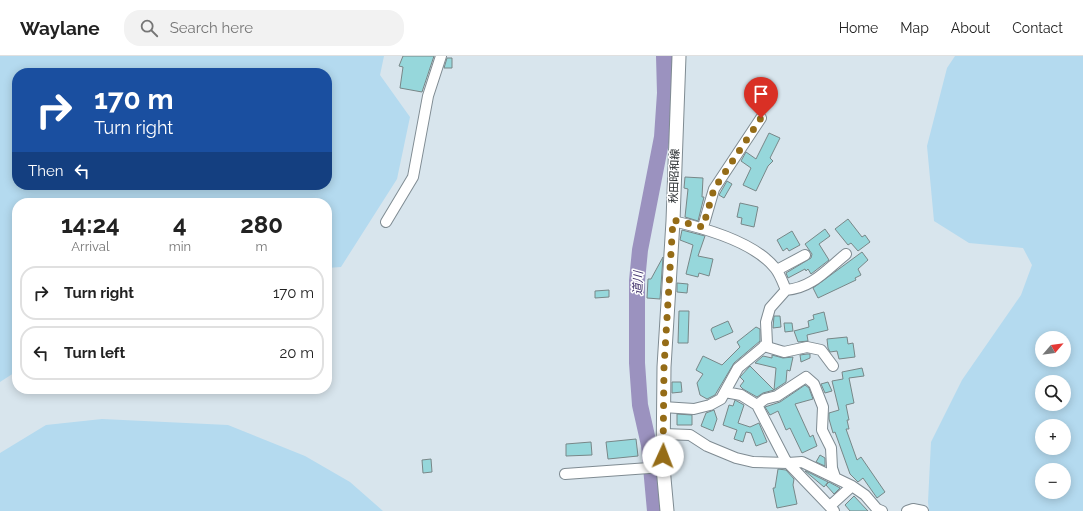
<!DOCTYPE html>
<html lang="en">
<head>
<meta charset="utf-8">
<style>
	:root { --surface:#fff; --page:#f2f2f2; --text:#222; --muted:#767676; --line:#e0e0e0 }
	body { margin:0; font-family:Raleway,"Noto Sans JP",sans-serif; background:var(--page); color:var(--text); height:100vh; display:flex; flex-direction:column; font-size:15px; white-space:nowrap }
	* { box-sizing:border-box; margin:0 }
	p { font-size:13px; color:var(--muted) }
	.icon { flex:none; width:22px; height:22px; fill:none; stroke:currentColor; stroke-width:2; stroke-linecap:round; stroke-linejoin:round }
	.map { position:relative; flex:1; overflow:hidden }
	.panel { position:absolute; left:12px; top:142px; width:320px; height:196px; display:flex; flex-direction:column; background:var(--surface); border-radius:16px; box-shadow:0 2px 10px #0003 }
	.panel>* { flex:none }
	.top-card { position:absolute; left:12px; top:12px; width:320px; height:122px; border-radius:16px; box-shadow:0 2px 10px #0003; background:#1a4fa0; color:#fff; overflow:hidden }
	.needle { width:26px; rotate:62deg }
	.controls { position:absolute; left:1035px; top:275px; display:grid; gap:8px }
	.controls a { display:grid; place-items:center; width:36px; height:36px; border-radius:50%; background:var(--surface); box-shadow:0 2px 10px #0003; font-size:20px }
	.pin { position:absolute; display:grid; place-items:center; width:34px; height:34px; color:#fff; margin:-41px -17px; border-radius:50% 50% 50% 0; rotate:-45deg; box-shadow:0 0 4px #0007 }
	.pin .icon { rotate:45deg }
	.me { position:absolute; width:44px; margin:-22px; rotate:2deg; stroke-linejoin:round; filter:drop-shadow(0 0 3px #0008) }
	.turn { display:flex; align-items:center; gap:14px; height:84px; padding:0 16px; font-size:18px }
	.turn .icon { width:52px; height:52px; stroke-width:2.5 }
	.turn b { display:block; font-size:28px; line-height:34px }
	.then { display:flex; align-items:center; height:38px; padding:0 16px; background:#0003; gap:8px; font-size:15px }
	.eta { display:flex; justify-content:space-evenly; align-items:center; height:68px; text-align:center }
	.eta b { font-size:24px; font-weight:700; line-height:28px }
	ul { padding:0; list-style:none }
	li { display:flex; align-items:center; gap:12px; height:54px; margin:0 8px 6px; padding:0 8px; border:2px solid var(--line); border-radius:16px }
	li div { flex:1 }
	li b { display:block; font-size:15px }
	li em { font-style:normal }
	header { display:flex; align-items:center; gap:24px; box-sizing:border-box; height:56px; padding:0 20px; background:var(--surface); border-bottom:1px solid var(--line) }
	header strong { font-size:19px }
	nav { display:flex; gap:22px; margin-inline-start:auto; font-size:14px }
	.search { width:280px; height:36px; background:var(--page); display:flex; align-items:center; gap:10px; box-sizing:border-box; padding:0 14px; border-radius:16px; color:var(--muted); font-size:15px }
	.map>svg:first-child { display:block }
	.green { fill:#b4daef; fill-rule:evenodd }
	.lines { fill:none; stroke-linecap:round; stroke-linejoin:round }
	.river { stroke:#9b92bf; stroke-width:16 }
	.building { fill:#96d7db; stroke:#788788 }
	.minor-casing { stroke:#7f8b92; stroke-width:12 }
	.major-casing { stroke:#7f8b92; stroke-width:15 }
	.minor { stroke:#fff; stroke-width:10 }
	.major { stroke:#fff; stroke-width:13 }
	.route { stroke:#956c17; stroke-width:7; stroke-dasharray:0 12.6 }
	.labels { text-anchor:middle; stroke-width:3; stroke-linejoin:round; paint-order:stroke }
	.street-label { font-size:11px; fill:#25292c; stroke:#fff }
	.water-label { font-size:12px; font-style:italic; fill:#42336d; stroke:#fff }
</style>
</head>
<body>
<header>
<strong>Waylane</strong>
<div class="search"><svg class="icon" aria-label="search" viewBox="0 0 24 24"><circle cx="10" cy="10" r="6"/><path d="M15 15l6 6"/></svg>Search here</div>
<nav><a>Home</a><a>Map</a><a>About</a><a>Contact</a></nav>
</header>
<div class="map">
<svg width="1083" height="455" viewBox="0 0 1083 455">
	<rect width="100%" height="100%" fill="#d8e5ed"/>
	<path class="green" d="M0,0H384L380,19L410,61L397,123L341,211L327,212V147H17V315L0,326ZM17,17H327V129H17Z
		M955,0H1083V455H929L928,446L931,386L962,324L1021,239L1032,209L1023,192L969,187L934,165L927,90L947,12ZM1042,282H1064V304H1042ZM1042,326H1064V348H1042ZM1042,370H1064V392H1042ZM1042,414H1064V436H1042Z
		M102,363L228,369L305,400L350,426L383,455H0V397L46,369Z"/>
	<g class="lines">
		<path class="river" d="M655,455L649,389L640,349L637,307V225L640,194L662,81L665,37L664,0"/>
	</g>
	<path class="building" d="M403,0H434L422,36L400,32L403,11L399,10Z
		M447,2H452V12H444Z
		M769,77L780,82L770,102L773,105L768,110L756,135L743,129L751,112L741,105L746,96L756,103Z
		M685,121L703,122L702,141H704L698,165L685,161L688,133L684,132Z
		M727,125L732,128L724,142L719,139Z
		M740,147L758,151L754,171L741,168L742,162L737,161Z
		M848,163L862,181L865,179L870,186L858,195L851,187L848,189L835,173Z
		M825,173L830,180L819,188L829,204L811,218L808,213L806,215L805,213L788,222L786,217L811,202L812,198L805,188Z
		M682,174L705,180L698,200L713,203L709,220L699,217L698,221L686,218L693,189L680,184Z
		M792,175L800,189L789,195L787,192L783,195L777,184Z
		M862,196L868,204L858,213L861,219L855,222L856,224L818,242L813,232Z
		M663,201L660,243L647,242L648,223H651Z
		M677,227L688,228L687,237L677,236Z
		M609,234V241L595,242V235Z
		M679,255H689L688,287H678Z
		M824,256L828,274L807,279L808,285L798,286L794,275L809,271L808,265L814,263L813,259Z
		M774,260H780L781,271L773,272Z
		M728,265L733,276L715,284L711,274L712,272Z
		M784,267H792L793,275L785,276Z
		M756,271L760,273V285L734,307L715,339L707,343L700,339L697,327L703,318L696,314L703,300L722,309L740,291L737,286Z
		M847,281L848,288L853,287L855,301L839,303L837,295L830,296L828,292L827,283Z
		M807,298H810V302L801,306L800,299Z
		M772,299L783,302L793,301L790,315L787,314L786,326L774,334L776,312L755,307L763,300L772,302Z
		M750,310L774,334L763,337L757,341L743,333L740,330L744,325L740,321Z
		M862,312L864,320L849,322L854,347L846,349L849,364H847L849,373H846L857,404L861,401L885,436L877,442L863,422L858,426L850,418L835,376L833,377L829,363V357L839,354L832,325L843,323L842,316Z
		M672,326H681L682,336L672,337Z
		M828,326L832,335L825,337L821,328Z
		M805,329L809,332L813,343L795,348L810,381L813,379L817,390L802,397L790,372L786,374L778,355L770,359L765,351L780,346Z
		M735,344L744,349L738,367L750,371L759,367L767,386L756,390L751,377L746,376L743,386L734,383L737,374L723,369L729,349L733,350Z
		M714,354L717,363L713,375L701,370L706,357Z
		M677,358L692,359V369H677Z
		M636,383L638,400L608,403L606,386Z
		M591,386L592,399L566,400V388Z
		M820,399L825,402V410L816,406Z
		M431,403L432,416L423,417L422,404Z
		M778,413L786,414L794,423L793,429L797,448L777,452L773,432H775Z
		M805,415H806L828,426L824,431Z
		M829,426L840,432L834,438L826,429Z
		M854,440L868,455H850L845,449Z"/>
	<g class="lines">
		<g class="minor-casing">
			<path id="minor" d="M386,166L413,121L428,40L441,0
				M703,171L714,133L761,62
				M777,214L805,199
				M786,234C812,232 826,214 846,198
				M764,290L784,296L807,291L821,294L833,310
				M725,336L741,339L757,349L787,407
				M757,349L765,343L777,340L806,321L814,328L823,351L822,374L831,392L832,412L835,421
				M663,351L694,353L710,349L721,343L738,312L767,288L766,266L770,252L786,234C783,227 780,218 775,212C754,186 704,172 673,165
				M664,378L690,379L707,390L736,402L753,406L788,407L834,455
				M788,407L802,406L852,430L865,439L877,453L882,455
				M565,418L663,411
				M830,450L852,430
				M907,455L913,453L923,455"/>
		</g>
		<g class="major-casing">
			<path id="major" d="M667,455L663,411L664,311L673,165L679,0"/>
		</g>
		<use href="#minor" class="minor"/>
		<use href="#major" class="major"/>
	</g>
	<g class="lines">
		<path class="route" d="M663,400L664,311L673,164L703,171L714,133L761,62"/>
	</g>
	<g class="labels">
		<g class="street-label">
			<text transform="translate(674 120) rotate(-88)" y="4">秋田昭和線</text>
		</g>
		<g class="water-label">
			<text transform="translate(638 227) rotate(-88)" y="4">道川</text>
		</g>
	</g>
</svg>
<div class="controls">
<a><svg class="needle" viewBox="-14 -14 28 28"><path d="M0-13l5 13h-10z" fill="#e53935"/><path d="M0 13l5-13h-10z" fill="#767676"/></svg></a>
<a><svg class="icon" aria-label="search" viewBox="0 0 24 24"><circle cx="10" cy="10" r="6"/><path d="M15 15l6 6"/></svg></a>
<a>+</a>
<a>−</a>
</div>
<div class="pin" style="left:761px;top:62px;background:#d93025"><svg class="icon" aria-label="arrive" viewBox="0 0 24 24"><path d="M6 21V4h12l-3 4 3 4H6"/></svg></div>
<svg class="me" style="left:663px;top:400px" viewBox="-20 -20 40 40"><circle r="19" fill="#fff"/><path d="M0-13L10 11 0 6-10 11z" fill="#956c17"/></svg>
<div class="top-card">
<div class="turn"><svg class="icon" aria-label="right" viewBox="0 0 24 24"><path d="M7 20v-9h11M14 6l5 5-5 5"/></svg><div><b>170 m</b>Turn right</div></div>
<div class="then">Then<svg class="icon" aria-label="left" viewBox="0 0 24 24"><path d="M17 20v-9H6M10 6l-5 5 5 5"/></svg></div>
</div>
<section class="panel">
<div class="eta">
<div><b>14:24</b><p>Arrival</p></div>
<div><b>4</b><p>min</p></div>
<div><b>280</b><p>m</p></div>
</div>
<ul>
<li><svg class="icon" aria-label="right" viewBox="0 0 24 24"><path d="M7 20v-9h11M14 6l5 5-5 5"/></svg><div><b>Turn right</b></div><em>170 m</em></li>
<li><svg class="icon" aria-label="left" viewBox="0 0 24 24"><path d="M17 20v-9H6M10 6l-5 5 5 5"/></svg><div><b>Turn left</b></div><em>20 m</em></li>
</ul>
</section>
</div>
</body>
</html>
